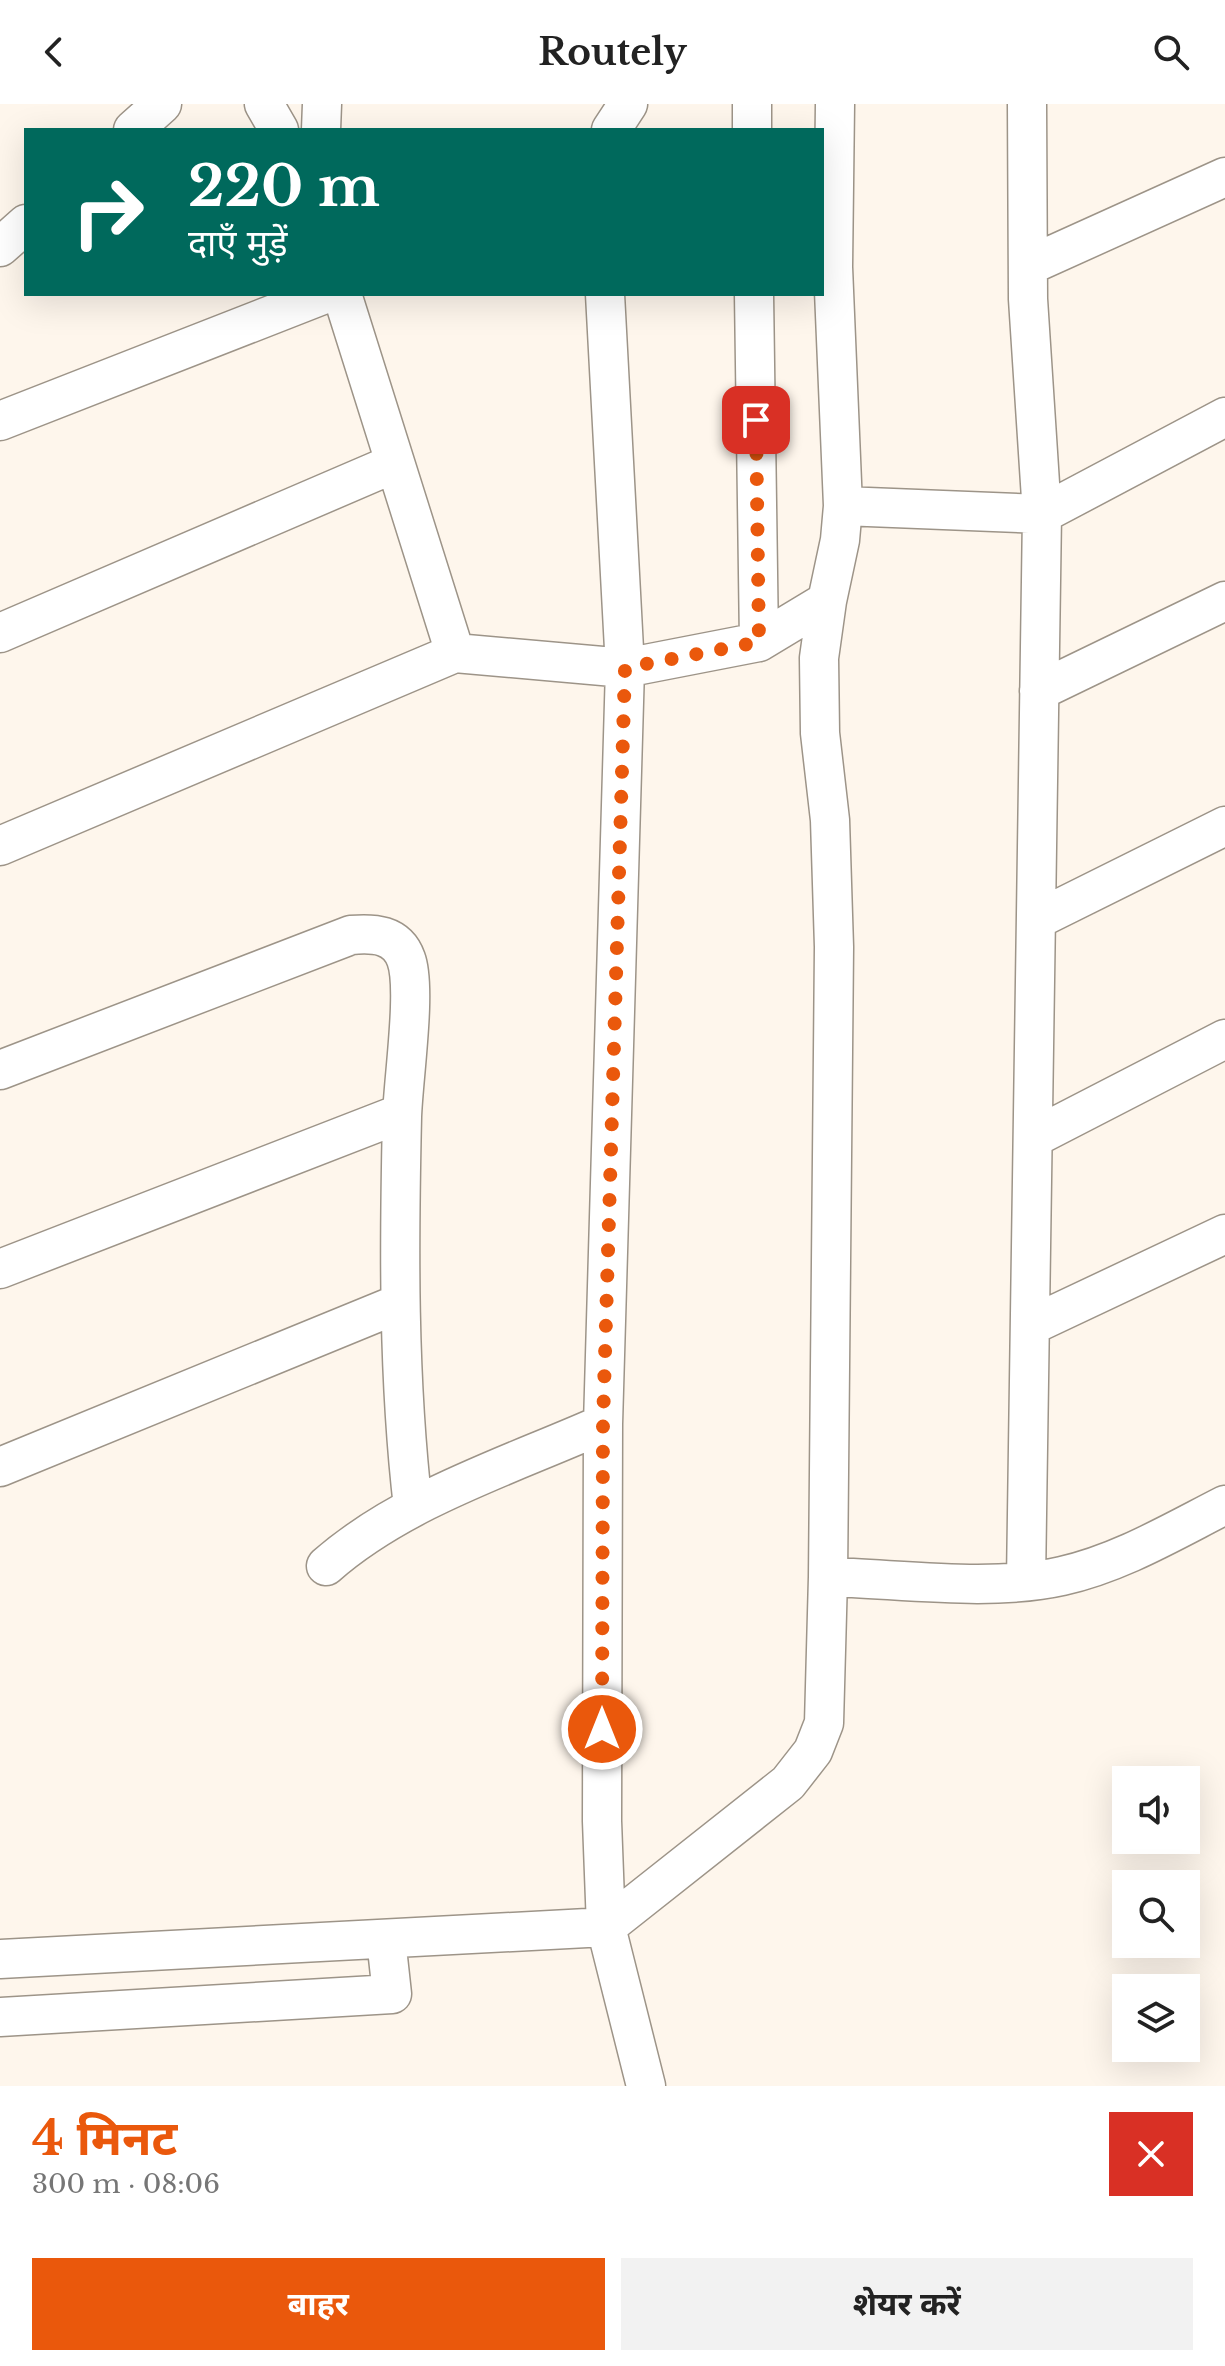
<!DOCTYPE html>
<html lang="hi">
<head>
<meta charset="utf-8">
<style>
	:root { --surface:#fff; --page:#f2f2f2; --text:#222; --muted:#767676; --accent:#ea580c }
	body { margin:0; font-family:"Libre Baskerville","Noto Sans Devanagari",serif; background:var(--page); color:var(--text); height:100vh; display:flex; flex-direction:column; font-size:30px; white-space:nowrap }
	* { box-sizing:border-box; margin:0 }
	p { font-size:26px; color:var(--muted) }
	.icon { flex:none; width:44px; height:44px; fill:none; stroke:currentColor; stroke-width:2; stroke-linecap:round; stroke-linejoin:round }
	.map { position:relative; height:1982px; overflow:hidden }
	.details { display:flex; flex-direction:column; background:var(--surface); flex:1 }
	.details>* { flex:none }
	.hud { position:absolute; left:24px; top:24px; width:800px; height:168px; border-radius:0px; box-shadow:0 8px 32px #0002; background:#00695c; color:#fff; overflow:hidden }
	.tools { position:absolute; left:1112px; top:1662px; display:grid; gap:16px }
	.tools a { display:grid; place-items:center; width:88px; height:88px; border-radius:0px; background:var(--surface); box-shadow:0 8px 32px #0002; font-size:40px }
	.pin { position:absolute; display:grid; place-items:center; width:68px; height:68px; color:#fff; margin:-34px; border-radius:16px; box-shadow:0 4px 12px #0006 }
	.me { position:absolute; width:88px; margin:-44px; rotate:0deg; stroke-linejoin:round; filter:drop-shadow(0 0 6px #0008) }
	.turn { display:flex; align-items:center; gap:28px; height:168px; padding:0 32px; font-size:36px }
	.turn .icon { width:104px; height:104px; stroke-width:2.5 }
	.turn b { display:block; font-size:56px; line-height:68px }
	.round { display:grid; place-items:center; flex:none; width:84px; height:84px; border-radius:0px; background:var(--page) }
	.head { display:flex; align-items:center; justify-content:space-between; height:136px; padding:0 32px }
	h1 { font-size:48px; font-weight:700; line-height:60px; color:var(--accent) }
	.button { display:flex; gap:16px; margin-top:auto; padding:16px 32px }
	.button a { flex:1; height:92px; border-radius:0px; background:var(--accent); color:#fff; font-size:32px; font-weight:700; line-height:92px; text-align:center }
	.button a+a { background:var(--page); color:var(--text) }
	header { display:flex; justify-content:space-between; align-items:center; height:104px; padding:0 32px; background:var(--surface); font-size:36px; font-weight:700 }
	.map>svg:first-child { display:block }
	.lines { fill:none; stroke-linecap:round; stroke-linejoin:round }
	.minor-casing { stroke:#9d9488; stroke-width:41 }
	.minor { stroke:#fff; stroke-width:38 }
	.route { stroke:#ea580c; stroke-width:14; stroke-dasharray:0 25.2 }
</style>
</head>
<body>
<header><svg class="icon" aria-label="back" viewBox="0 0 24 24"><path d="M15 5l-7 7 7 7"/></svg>Routely<svg class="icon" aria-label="search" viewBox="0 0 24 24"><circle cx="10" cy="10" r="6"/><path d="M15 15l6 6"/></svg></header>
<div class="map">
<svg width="1225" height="1982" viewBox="0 0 1225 1982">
	<rect width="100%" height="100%" fill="#fef6ec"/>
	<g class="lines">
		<g class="minor-casing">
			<path id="minor" d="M264,0L279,26
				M752,0V26
				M835,0L833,163L843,402
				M133,26L162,0
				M321,26L322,0
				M611,26L628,0
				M0,143L26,120
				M1028,162L1225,73
				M342,190L455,549L625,564L759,538L827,497L840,436L843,402L1042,410L1225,313
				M605,190L625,564L603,1320L602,1717L606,1823L646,1982
				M754,190L759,538
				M0,317L325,190
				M827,497L819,554L820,629L830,716L834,843L828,1473
				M0,529L393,360
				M1039,587L1225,497
				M0,742L455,549
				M1036,816L1225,722
				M0,966L351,831C374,829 397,830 406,855C417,884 403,977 402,1013C399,1144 398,1273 413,1403
				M1033,1034L1225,935
				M0,1165L402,1009
				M1030,1222L1225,1130
				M0,1363L398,1200
				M326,1462C402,1395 511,1361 603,1320
				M1026,1477L1042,410L1028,195L1027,0
				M0,1855L606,1823L788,1679L813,1647L824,1619L828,1473C901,1475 991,1488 1062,1472C1120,1459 1172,1428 1225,1401
				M0,1913L392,1890L386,1835"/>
		</g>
		<use href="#minor" class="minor"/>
	</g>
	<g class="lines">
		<path class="route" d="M602,1625L603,1320L625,564L759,538L756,316"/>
	</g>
</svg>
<div class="tools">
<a><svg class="icon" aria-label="sound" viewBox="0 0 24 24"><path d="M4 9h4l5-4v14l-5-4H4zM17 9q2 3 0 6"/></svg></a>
<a><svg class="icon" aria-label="search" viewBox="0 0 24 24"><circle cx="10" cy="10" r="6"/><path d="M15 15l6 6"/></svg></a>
<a><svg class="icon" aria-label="layers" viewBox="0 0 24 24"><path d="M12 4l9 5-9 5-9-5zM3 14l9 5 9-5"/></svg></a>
</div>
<div class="pin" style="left:756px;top:316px;background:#d93025"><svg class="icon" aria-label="arrive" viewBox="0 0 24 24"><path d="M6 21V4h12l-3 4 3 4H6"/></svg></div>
<svg class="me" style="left:602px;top:1625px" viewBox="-20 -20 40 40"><circle r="17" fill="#ea580c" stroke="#fff" stroke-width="3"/><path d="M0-11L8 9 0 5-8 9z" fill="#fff"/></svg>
<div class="hud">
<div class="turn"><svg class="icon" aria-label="right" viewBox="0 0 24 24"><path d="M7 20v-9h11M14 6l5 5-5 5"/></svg><div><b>220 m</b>दाएँ मुड़ें</div></div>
</div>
</div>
<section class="details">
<div class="head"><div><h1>4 मिनट</h1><p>300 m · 08:06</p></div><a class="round" style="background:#d93025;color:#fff"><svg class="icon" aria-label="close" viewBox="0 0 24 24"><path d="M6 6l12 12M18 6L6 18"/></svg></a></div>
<div class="button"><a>बाहर</a><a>शेयर करें</a></div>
</section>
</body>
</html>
